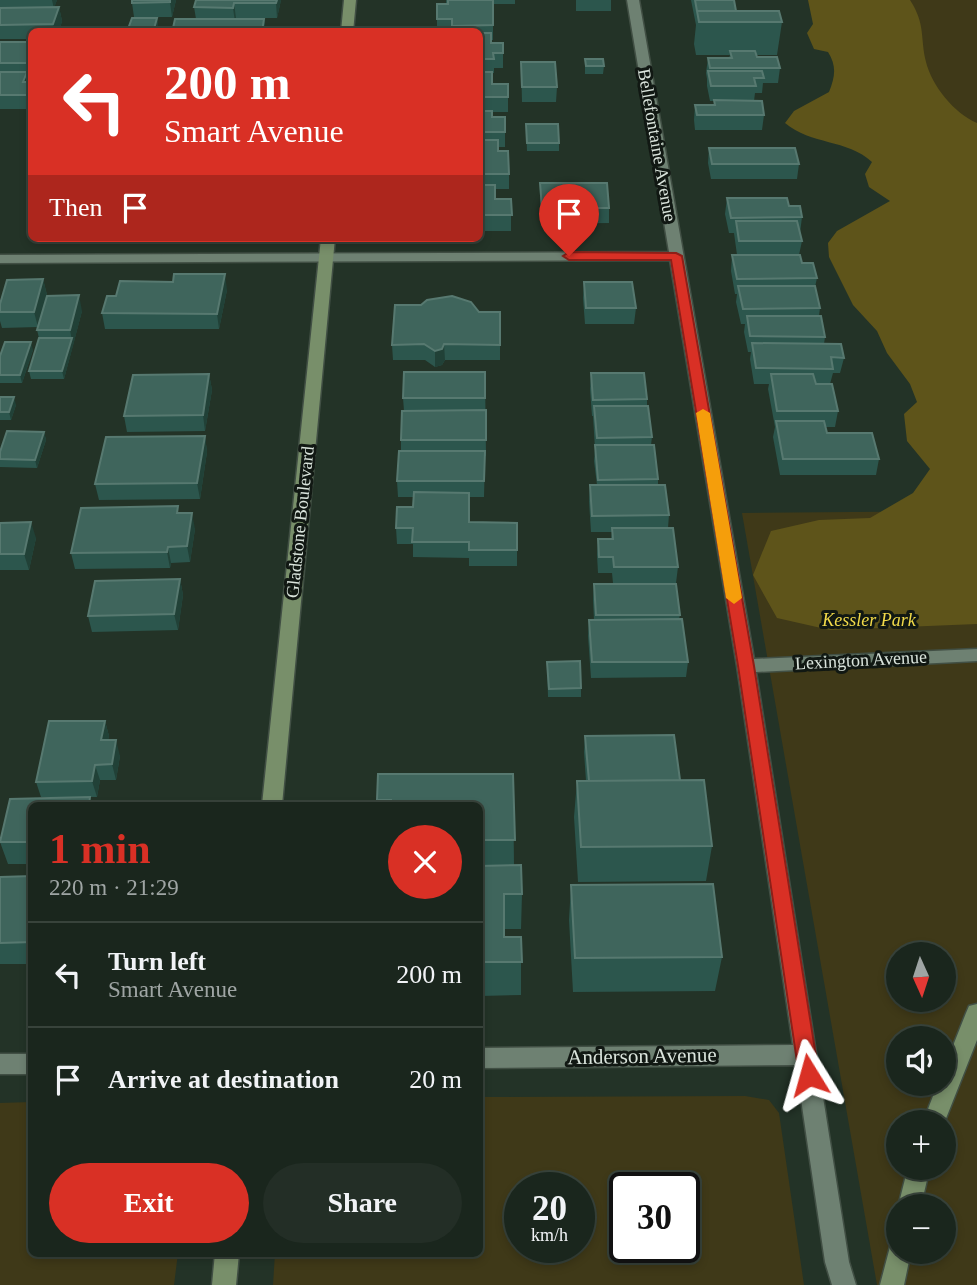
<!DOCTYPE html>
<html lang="en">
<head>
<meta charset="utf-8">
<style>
	:root { --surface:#1a261d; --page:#232e26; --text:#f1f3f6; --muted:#9fa5a4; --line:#38433b; --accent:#d93025 }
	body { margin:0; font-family:"Times New Roman",serif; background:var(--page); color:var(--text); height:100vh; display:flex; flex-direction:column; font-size:26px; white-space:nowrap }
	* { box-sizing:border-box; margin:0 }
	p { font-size:23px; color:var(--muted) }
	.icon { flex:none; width:38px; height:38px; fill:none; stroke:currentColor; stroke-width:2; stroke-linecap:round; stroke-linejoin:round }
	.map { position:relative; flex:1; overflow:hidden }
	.panel { position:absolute; left:28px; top:802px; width:455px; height:455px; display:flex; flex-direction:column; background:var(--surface); border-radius:10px; box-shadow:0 4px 10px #0003,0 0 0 2px var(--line) }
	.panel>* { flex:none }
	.hud { position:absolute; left:28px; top:28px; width:455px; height:214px; border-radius:10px; box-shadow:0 4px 10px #0003,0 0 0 2px var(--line); background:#d93025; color:#fff; overflow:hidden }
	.needle { width:46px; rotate:177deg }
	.controls { position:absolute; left:886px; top:942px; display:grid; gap:14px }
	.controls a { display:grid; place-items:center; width:70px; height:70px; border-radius:50%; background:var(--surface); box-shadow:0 4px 10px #0003,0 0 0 2px var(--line); font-size:35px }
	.speed { position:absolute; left:504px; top:1172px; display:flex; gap:14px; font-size:35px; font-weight:700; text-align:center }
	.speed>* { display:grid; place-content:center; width:91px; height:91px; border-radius:50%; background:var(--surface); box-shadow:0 4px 10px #0003,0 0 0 2px var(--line); line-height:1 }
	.speed small { font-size:18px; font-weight:400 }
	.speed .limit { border:4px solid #111; border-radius:10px; background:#fff; color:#111 }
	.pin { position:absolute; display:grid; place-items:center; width:60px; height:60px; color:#fff; margin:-72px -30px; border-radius:50% 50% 50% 0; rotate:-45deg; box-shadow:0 0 7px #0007 }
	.pin .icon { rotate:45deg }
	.me { position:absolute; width:77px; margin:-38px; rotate:352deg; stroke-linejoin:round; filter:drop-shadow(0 0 5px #0008) }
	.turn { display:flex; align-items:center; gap:24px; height:147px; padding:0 21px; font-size:32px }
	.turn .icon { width:91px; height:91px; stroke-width:2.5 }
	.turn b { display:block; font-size:49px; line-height:60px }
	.then { display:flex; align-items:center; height:66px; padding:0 21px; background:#0003; gap:14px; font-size:26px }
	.round { display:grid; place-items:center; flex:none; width:74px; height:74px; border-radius:37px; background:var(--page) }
	.overview { display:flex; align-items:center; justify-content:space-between; height:119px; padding:0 21px }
	h1 { font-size:42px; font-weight:800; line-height:52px; color:var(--accent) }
	.action { display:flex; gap:14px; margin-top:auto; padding:14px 21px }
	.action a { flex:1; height:80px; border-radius:42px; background:var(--accent); color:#fff; font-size:28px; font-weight:800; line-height:80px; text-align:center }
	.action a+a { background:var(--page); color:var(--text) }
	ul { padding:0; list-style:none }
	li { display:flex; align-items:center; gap:21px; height:105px; padding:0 21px; border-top:2px solid var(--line) }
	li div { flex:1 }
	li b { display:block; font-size:26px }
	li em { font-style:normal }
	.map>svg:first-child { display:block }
	.green { fill:#3f3918; fill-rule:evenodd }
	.forest { fill:#5e541a }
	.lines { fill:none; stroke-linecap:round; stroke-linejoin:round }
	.street-casing { stroke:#414f44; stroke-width:3 }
	.secondary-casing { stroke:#414f44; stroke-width:3 }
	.street { fill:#6e8172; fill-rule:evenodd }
	.secondary { fill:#788f6a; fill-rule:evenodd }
	.wall { fill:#2c564d }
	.shaded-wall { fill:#214137 }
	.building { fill:#3f655c; stroke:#577970; stroke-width:2 }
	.route { fill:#d93025; stroke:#8d1f18; stroke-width:2 }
	.slow { fill:#f59e0b }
	.labels { text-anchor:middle; stroke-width:6; stroke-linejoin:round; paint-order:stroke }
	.street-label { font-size:18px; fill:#dae4dc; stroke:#111813 }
	.park-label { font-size:18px; font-style:italic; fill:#f0d949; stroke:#111813 }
	.near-street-label { font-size:21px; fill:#dae4dc; stroke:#111813 }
</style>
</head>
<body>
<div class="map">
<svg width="977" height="1285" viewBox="0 0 977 1285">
	<rect width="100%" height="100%" fill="#233327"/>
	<path class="green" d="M829,0H977V414Z
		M977,511V1285H877L742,513ZM898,954H943V999H898ZM898,1038H943V1083H898ZM898,1122H943V1167H898ZM898,1206H943V1251H898Z
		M745,1096L769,1100L779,1113L804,1285H273L275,1253H480V1097ZM579,1188V1248H520V1188ZM684,1188V1248H625V1188Z
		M31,1102L32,1253H178L174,1285H0V1103Z"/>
	<path class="forest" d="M808,0H910C926,25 920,38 926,62C932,86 954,113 977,123V624L830,630L777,618L753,575L771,531L819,520L870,518L913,493L930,469L907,441L904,414L917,402L910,384L887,353L877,331L853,305L829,257L828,243L837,231L890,201L869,187L865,174L872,162C847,139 811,145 785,123L794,111L829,92C835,77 837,66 828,52L814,49L807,33L813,24Z"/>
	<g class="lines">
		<g class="street-casing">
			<path id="street" d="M627,0H639L754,659L977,649V661L756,672L849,1262L856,1285H832L825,1262L796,1065L480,1068V1048L793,1045L737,666L670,260L0,263V255L669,252Z
				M0,1054H32V1074H0Z"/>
		</g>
		<g class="secondary-casing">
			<path id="secondary" d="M344,0H356L353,32H341Z
				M321,238H335L282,805H262Z
				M977,1004V1040L943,1126V1122H923L938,1083H943V1071L966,1013L969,1006Z
				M908,1167H930L921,1206L898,1207Z
				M898,1240V1251H911L904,1285H880L891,1243Z
				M215,1253H239L236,1285H212Z"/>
		</g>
		<use href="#street" class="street"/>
		<use href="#secondary" class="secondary"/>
	</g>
	<path class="wall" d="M0,0H57L54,7H59L62,21L59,32H32V39H0Z
		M132,0H176L172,17H134L132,3Z
		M196,0H281L277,18H236V19H264L266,32H158L173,28L196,19L194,7Z
		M446,0H515V4H493V40H491V43L503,53V68H494V73H492V84L508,97V112H492V117H505V147H498V151L509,174V189H495V199H511V231H480V32H437V4H446Z
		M576,0H611V11H576Z
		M691,0H734L736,11L782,22L777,55H756L757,57L780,68L778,83H763L762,93H755L754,101L764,115L762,130H695L694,120L695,105H714V101H710L707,86V79L706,73L708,58H729L730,55H696L694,44L696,25Z
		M157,18L158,25L157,32H129L128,29Z
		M0,42H32L31,78H29L31,109H0Z
		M585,59L604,66L603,74H585Z
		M521,62L557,87L556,102H522Z
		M526,124L559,143V151H527Z
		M709,148L799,164L797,179H711L708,163Z
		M540,183L609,208V223L542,224L540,199Z
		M727,198L789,206L802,217L800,233L802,241L799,255L802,263L817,278L815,287L820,308L819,316L825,337L824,344L844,358L840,373H833L830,384L838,411L835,427H826L827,433L879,459L876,475H780L773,437L775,427L768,389L769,384H754L750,359L751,352H748L744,332L745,324H741L736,302L737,294H735L731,271L732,255H737L734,233H729L725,214Z
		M43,279L47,295L38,327L2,328L0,321V304Z
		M584,282L636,308L634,324H585L583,298Z
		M227,290L219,329H105L102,313L116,296Z
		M82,311L64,379H31L29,371L39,338L37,330Z
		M479,312H500V360H445L442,365L435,367L425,360H393L392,345Z
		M33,350L22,383H0V356Z
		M485,372L486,456H485L484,497H469V522L517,550V566H469V558L413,557V544H397L396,528L413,507V497H398L397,481L401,451V440L404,411L403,398Z
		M591,373L647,399V406L652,437L651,445L658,479V485L669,515L668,528L678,567L676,583H613L612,573H598L597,555L598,539H611L612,532H591L589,501L590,485H597L594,461L595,449L593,416H592L590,389Z
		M209,374L212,390L205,431L127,432L124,416Z
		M0,397L16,405L11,420H0Z
		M44,432L46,440L37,468L0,467V459Z
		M205,436L207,452L200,499L99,500L95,484Z
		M179,513L195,529L190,562L171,563L170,568L75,569L71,553Z
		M0,523L36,538L29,570H0Z
		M180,579L183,595L178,630L92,632L88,616Z
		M594,584L680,615L679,619L688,662L686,677L591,678L588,636L589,620H594L593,600Z
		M547,662L581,688V697H548Z
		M105,721L109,736L108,740L120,756L116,780H100L97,797H41L36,782Z
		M585,736L680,780L712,846L706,881L578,882L574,817L577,781H586L584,752Z
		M378,774H513L514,865H521L522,894L521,929H504V937H521V995L480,996V805H378Z
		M32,805V864H8L0,842Z
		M32,876V964H0V877Z
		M571,885L722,957L715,991L573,992L569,920Z"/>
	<path class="shaded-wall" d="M52,0H57L54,9Z
		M170,0H176L172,17L170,2Z
		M277,0H281L277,18L276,3Z
		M234,3L236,18L235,22L233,8Z
		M59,7L62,21L59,32H55L53,24Z
		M157,18L158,25L157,32H155L154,29Z
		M264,19L266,32H262Z
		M32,53V76L31,78L27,63Z
		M27,72L31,87L23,82Z
		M32,85L31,109L28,95Z
		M225,274L227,290L219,329L217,314Z
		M43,279L47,295L38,327L34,312Z
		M79,295L82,311L73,346L70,330Z
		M72,338L73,346L64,379L62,371Z
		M31,342L33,350L22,383L20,375Z
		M444,344L445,360L442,365L435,367V351Z
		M209,374L212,390L205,431L203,415Z
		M14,397L16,405L11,420L9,412Z
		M44,432L46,440L37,468L35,460Z
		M205,436L207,452L200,499L197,483Z
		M192,513L195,529L190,562L187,546Z
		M31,522L36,538L29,570L24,554Z
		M168,547L171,563L170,568L167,552Z
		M180,579L183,595L178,630L174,614Z
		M105,721L109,736L105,756L101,740Z
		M116,740L120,756L116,780L112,764Z
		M95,765L100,780L97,797L92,781Z"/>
	<path class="building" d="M132,0H170V2L132,3Z
		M196,0H277L276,3H234L233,8L194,7Z
		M448,0H493V25L452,26V19H437V4H448Z
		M695,0H734L736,11H697Z
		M59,7L53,24L0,25V8Z
		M697,11H779L782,22H699Z
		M132,18H157L154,29H128Z
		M175,19H264L262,32H158L159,28H173Z
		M480,33H491V43H503V53H493L494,59H480Z
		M0,42H32V53L27,63H0Z
		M730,51H755L757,57H777L780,68H710L708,58H732Z
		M585,59H603L604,66H586Z
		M521,62H555L557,87H522Z
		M708,71H762L764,78H754L756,86H711Z
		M0,72H27L23,82H32V85L28,95H0Z
		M480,72H492V84H508V97H480Z
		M714,100L762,101L764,115H697L695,105H715Z
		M480,111H492V117H505V132H480Z
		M526,124H558L559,143H527Z
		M480,140H498V151H508L509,174H480Z
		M709,148H795L799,164H712Z
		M540,183H607L609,208H542Z
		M480,185H495V199H511L512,215H480Z
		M727,198H787L789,206H800L802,217L731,218Z
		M736,221H797L802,241H739Z
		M732,255H800L802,263H813L817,278L737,279Z
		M174,274H225L217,314L102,313L107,296H116L120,281L173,282Z
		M43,279L34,312H0V304L7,280Z
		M584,282H632L636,308H586Z
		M738,286H815L820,308L743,309Z
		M79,295L70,330H37L47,296Z
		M452,296L471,302L479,312H500V345L444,344L442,349L435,351L424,344L392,345L395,305H421L427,300Z
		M747,316H821L825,337L750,336Z
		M39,338H72L62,371H29Z
		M5,342H31L20,375H0V356Z
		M752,343L841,344L844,358L831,357L833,369L756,368Z
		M404,372H485V398H403Z
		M591,373H644L647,399L593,400Z
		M209,374L203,415L124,416L133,375Z
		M771,374H813L816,384H832L838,411H777Z
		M0,397H14L9,412H0Z
		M594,406H648L652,437L597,438Z
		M486,410V440H401L402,411Z
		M776,421H824L827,433H872L879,459H783Z
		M7,431L44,432L35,460L0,459V452Z
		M205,436L197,483L95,484L106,437Z
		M595,445H654L658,479L598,480Z
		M399,451H485L484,481H397Z
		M590,485H665L669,515L592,516Z
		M414,492L469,493V522L517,523V550H469V542H412L413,528H396L397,507H413Z
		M178,506L177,513H192L187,546L168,547L167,552L71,553L81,508Z
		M31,522L24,554H0V523Z
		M612,528H673L678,567H614L613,557H599L598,539H613Z
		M180,579L174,614L88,616L95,581Z
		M594,584H676L680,615H596Z
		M682,619L688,662H592L589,620Z
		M580,661L581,688L549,689L547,662Z
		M49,721H105L101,740H116L112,764L95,765L92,781L36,782Z
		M674,735L680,780L589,781L585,736Z
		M378,774H513L515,840H480V805H391V800H377Z
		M704,780L712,846L581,847L577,781Z
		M90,797L89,805H32V842H0L10,799Z
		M521,865L522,894H504V937H521L522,962H480V866Z
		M32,876V942L0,943V877Z
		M713,884L722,957L575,958L571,885Z"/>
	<path class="route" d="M676,253L682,256L754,666L819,1075L816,1081L809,1084L802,1081L799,1075L738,666L671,260H569L563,256L569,252Z"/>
	<path class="slow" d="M703,409L710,413L742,598L734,604L726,598L696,413Z"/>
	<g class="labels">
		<g class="street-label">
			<text transform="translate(657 145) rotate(80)" y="6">Bellefontaine Avenue</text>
			<text transform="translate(300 522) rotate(-84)" y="6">Gladstone Boulevard</text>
			<text transform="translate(861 660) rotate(-3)" y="6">Lexington Avenue</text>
		</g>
		<g class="park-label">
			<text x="869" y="626">Kessler Park</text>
		</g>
		<g class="near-street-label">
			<text transform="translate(642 1056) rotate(-1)" y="7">Anderson Avenue</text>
		</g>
	</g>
</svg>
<div class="controls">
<a><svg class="needle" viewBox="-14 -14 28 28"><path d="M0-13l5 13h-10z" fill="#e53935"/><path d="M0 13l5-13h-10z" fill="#9fa5a4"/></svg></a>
<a><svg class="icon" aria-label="sound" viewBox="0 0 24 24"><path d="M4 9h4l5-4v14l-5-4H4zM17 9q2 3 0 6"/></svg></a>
<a>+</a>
<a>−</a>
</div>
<div class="speed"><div>20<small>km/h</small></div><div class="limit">30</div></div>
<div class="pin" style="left:569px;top:256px;background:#d93025"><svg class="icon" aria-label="arrive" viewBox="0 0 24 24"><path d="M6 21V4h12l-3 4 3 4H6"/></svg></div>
<svg class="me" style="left:809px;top:1075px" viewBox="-20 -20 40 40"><path d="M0-17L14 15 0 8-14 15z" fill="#d93025" stroke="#fff" stroke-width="4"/></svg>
<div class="hud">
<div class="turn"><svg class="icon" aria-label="left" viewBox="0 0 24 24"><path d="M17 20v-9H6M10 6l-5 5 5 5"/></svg><div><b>200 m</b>Smart Avenue</div></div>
<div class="then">Then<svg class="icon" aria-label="arrive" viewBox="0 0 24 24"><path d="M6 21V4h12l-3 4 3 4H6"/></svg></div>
</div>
<section class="panel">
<div class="overview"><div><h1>1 min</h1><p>220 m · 21:29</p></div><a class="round" style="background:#d93025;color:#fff"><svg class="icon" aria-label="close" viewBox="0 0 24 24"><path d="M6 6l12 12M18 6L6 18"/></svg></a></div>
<ul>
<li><svg class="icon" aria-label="left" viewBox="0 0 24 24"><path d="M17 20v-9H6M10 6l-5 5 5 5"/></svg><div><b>Turn left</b><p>Smart Avenue</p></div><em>200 m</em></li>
<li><svg class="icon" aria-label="arrive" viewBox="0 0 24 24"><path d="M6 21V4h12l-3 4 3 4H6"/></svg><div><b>Arrive at destination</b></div><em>20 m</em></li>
</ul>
<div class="action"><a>Exit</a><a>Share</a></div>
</section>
</div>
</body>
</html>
